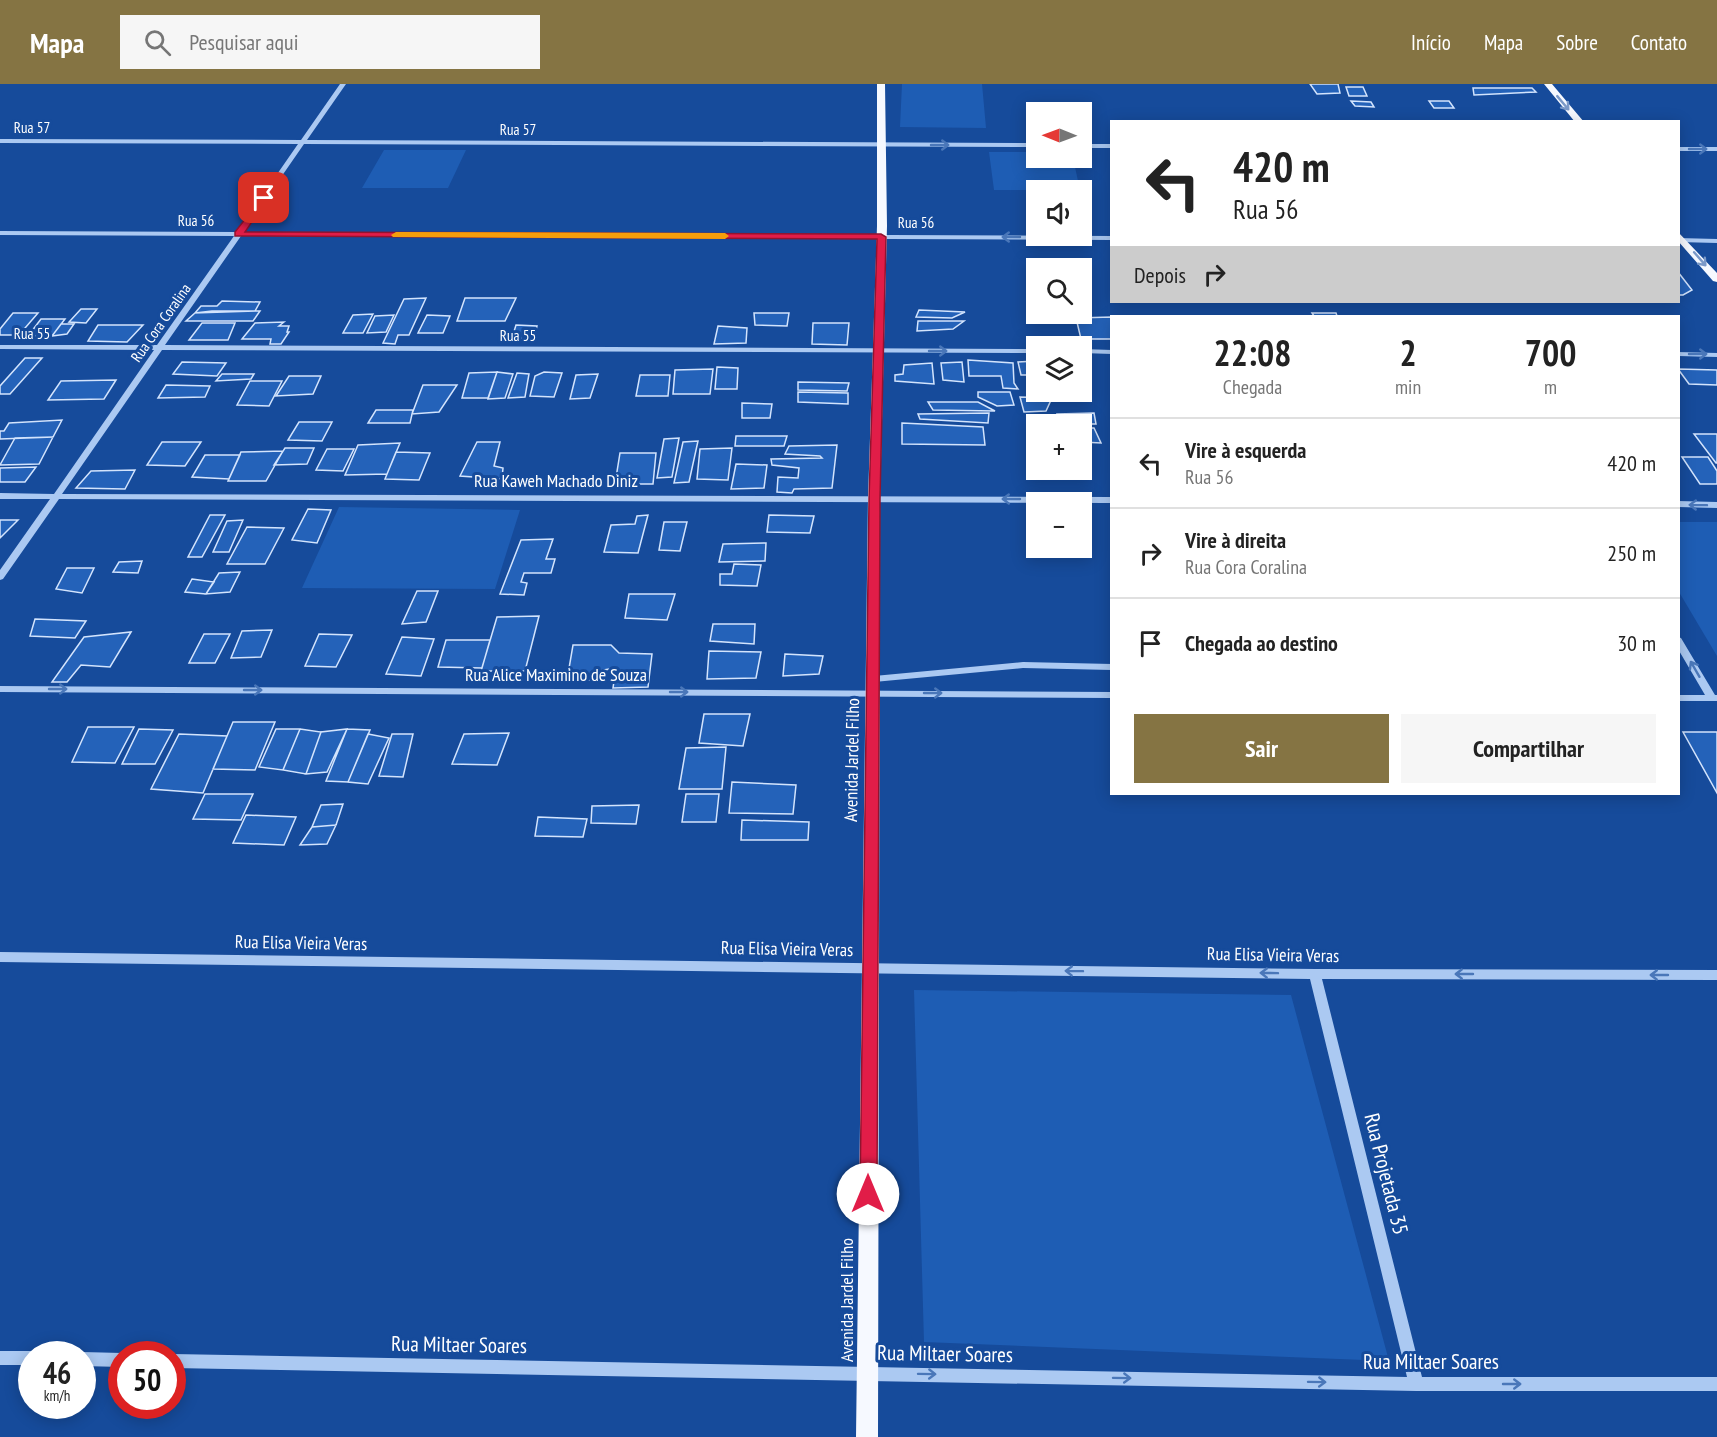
<!DOCTYPE html>
<html lang="pt">
<head>
<meta charset="utf-8">
<style>
	:root { --surface:#fff; --page:#f6f6f6; --text:#222; --muted:#767676; --line:#e0e0e0; --accent:#857443 }
	body { margin:0; font-family:"PT Sans Narrow",sans-serif; background:var(--page); color:var(--text); height:100vh; display:flex; flex-direction:column; font-size:22px; white-space:nowrap }
	* { box-sizing:border-box; margin:0 }
	p { font-size:20px; color:var(--muted) }
	.icon { flex:none; width:33px; height:33px; fill:none; stroke:currentColor; stroke-width:2; stroke-linecap:round; stroke-linejoin:round }
	.map { position:relative; flex:1; overflow:hidden }
	.details { position:absolute; left:1110px; top:231px; width:570px; height:480px; display:flex; flex-direction:column; background:var(--surface); border-radius:0px; box-shadow:0 3px 15px #0003 }
	.details>* { flex:none }
	.top-card { position:absolute; left:1110px; top:36px; width:570px; height:183px; border-radius:0px; box-shadow:0 3px 15px #0003; background:#fff; color:var(--text); overflow:hidden }
	.needle { width:39px; rotate:271deg }
	.fabs { position:absolute; left:1026px; top:18px; display:grid; gap:12px }
	.fabs a { display:grid; place-items:center; width:66px; height:66px; border-radius:0px; background:var(--surface); box-shadow:0 3px 15px #0003; font-size:30px }
	.speed { position:absolute; left:18px; top:1257px; display:flex; gap:12px; font-size:30px; font-weight:700; text-align:center }
	.speed>* { display:grid; place-content:center; width:78px; height:78px; border-radius:50%; background:var(--surface); box-shadow:0 3px 15px #0003; line-height:1 }
	.speed small { font-size:15px; font-weight:400 }
	.speed .limit { border:9px solid #d22; background:#fff; color:#111 }
	.pin { position:absolute; display:grid; place-items:center; width:51px; height:51px; color:#fff; margin:-26px; border-radius:12px; box-shadow:0 3px 9px #0006 }
	.me { position:absolute; width:66px; margin:-33px; rotate:0deg; stroke-linejoin:round; filter:drop-shadow(0 0 4px #0008) }
	.turn { display:flex; align-items:center; gap:21px; height:126px; padding:0 24px; font-size:27px }
	.turn .icon { width:78px; height:78px; stroke-width:2.5 }
	.turn b { display:block; font-size:42px; line-height:51px }
	.then { display:flex; align-items:center; height:57px; padding:0 24px; background:#0003; gap:12px; font-size:22px }
	.eta { display:flex; justify-content:space-evenly; align-items:center; height:102px; text-align:center }
	.eta b { font-size:36px; font-weight:700; line-height:42px }
	.cta { display:flex; gap:12px; margin-top:auto; padding:12px 24px }
	.cta a { flex:1; height:69px; border-radius:0px; background:var(--accent); color:#fff; font-size:24px; font-weight:700; line-height:69px; text-align:center }
	.cta a+a { background:var(--page); color:var(--text) }
	ul { padding:0; list-style:none }
	li { display:flex; align-items:center; gap:18px; height:90px; padding:0 24px; border-top:2px solid var(--line) }
	li div { flex:1 }
	li b { display:block; font-size:22px }
	li em { font-style:normal }
	header { display:flex; align-items:center; gap:36px; box-sizing:border-box; height:84px; padding:0 30px; background:var(--accent); color:#fff }
	header strong { font-size:28px }
	nav { display:flex; gap:33px; margin-inline-start:auto; font-size:21px }
	.search { width:420px; height:54px; background:var(--page); display:flex; align-items:center; gap:15px; box-sizing:border-box; padding:0 21px; border-radius:0px; color:var(--muted); font-size:22px }
	.map>svg:first-child { display:block }
	.green { fill:#1e5db4 }
	.building { fill:#2462b9; stroke:#d3e4fd; stroke-width:1.5 }
	.lines { fill:none; stroke-linecap:round; stroke-linejoin:round }
	.minor { fill:#abc9f2; fill-rule:evenodd }
	.major { fill:#f6f9ff; fill-rule:evenodd }
	.oneway { stroke:#7b99c8 }
	.oneway2 { stroke:#4a77b9 }
	.route { fill:#e11d48; stroke:#92132f; stroke-width:1.5 }
	.slow { fill:#f59e0b }
	.labels { text-anchor:middle; stroke-width:6; stroke-linejoin:round; paint-order:stroke }
	.far-street-label { font-size:15px; fill:#fff; stroke:#164b9b }
	.street-label { font-size:18px; fill:#fff; stroke:#164b9b }
	.near-street-label { font-size:21px; fill:#fff; stroke:#164b9b }
</style>
</head>
<body>
<header>
<strong>Mapa</strong>
<div class="search"><svg class="icon" aria-label="search" viewBox="0 0 24 24"><circle cx="10" cy="10" r="6"/><path d="M15 15l6 6"/></svg>Pesquisar aqui</div>
<nav><a>Início</a><a>Mapa</a><a>Sobre</a><a>Contato</a></nav>
</header>
<div class="map">
<svg width="1717" height="1353" viewBox="0 0 1717 1353">
	<rect width="100%" height="100%" fill="#164b9b"/>
	<path class="green" d="M902,0H982L986,44L900,43Z
		M384,66H466L448,104H362Z
		M989,68H1036V74H1073L1080,106H994Z
		M339,423L520,426L495,505L302,504Z
		M1679,438H1717V572L1679,508Z
		M914,906L1291,911L1389,1277L924,1258Z"/>
	<path class="building" d="M1310,0H1338L1340,9L1317,10Z
		M1346,3H1363L1367,12H1349Z
		M1473,4H1532L1536,8L1474,11Z
		M1351,17L1371,18L1374,23L1355,22Z
		M1429,17H1449L1454,24H1434Z
		M1678,188L1692,206L1683,211H1678Z
		M426,214L409,251H398L395,260L383,259L404,215Z
		M465,214H516L505,237H457Z
		M222,217L260,218L255,227L195,229L201,222H217Z
		M81,225H97L86,239L69,238Z
		M919,226L965,228L952,234L916,233Z
		M212,227H260L253,237H186L195,229Z
		M13,229H38L19,251H0V245Z
		M754,229H789L787,242L755,241Z
		M1312,229H1336L1337,232H1314Z
		M373,230L363,249H343L353,231Z
		M394,231L386,248L367,249L375,232Z
		M427,231L450,232L443,249H418Z
		M1112,233V255H1081L1076,234Z
		M41,235H65L52,252H28Z
		M918,237H964L953,245L917,247Z
		M284,238L279,242H289L287,248H289L281,260H270L271,255H242L255,239Z
		M202,239H235L228,256H189Z
		M813,239H849L847,261L812,260Z
		M61,240H74L67,250L52,252Z
		M98,241H143L127,258L88,257Z
		M516,241L537,242L534,255L512,254Z
		M718,242L747,244L746,259L714,260Z
		M25,274H42L10,310H0V302Z
		M968,276L1013,279L1014,299L1018,305L1003,304L1001,292H969Z
		M1036,277V291H1021L1018,278Z
		M182,278L226,279L217,292L173,290Z
		M962,278L964,298L943,296L941,279Z
		M932,279L934,300L895,297V291L903,290L904,281Z
		M717,283L738,284L737,305H715Z
		M713,285L710,310H673L675,286Z
		M1678,285L1717,286V301L1689,300Z
		M497,288L513,290L505,314L488,315Z
		M497,288L488,314H462L469,289Z
		M544,288L562,289L554,313L530,312L535,292Z
		M517,289L529,290L525,313L508,314Z
		M222,290H254L251,295L216,297Z
		M598,290L590,314L570,315L576,291Z
		M640,291H670L668,312H636Z
		M289,292H321L313,310L276,312Z
		M116,296L104,315L48,316L61,297Z
		M250,297H282L269,322L237,321Z
		M798,298L849,299L847,307L798,306Z
		M166,301L210,302L205,313L158,314Z
		M423,301H457L439,328L412,330Z
		M798,308L848,309V320L798,318Z
		M978,308H1010L1014,321L997,322L978,313Z
		M1020,313L1052,314L1046,327L1024,328Z
		M928,318H978L995,327L933,326Z
		M742,319L772,320L770,334H742Z
		M376,326H413L410,339H368Z
		M989,329L988,339L920,335L918,330Z
		M1094,329L1096,340H1060L1057,330Z
		M62,336L53,353L0,355V347H4L9,339Z
		M299,338H332L322,357L288,356Z
		M902,339L983,343L985,361L902,360Z
		M1082,344H1094L1101,359L1082,358Z
		M1694,350H1717V379H1716Z
		M736,352H787L784,362H735Z
		M53,353L39,380L0,381L15,354Z
		M679,354L672,393L657,394L664,355Z
		M698,357L689,398L674,399L683,358Z
		M162,358H201L185,382L147,381Z
		M477,358H500L494,382L503,384L502,395L460,392Z
		M400,359L387,390L345,391L358,361Z
		M837,361L832,404L794,405L792,409L777,408L778,393L798,394L799,384L772,381L771,375L822,374L820,372L785,370L789,362Z
		M285,364H314L307,380L274,381Z
		M732,364L728,396L697,395L700,365Z
		M327,365H354L343,387L316,386Z
		M283,367L266,397H228L241,368Z
		M396,368L430,369L419,396L385,395Z
		M620,369H656L653,400H615Z
		M205,371H240L229,395L192,393Z
		M1682,373H1708L1717,387V400H1700Z
		M736,380L767,381L764,404L731,405Z
		M36,383L25,398H0V384Z
		M135,386L125,405L76,404L91,387Z
		M308,425L331,426L317,459L292,456Z
		M210,431H225L202,473H188Z
		M648,431L638,469L604,468L611,441L635,440L637,432Z
		M769,431L814,432L810,449L767,448Z
		M0,436H18L0,454Z
		M243,436L229,468H213L227,437Z
		M664,438H687L680,467L659,466Z
		M247,443L284,444L265,480H227Z
		M553,455L546,475H555L551,489H524L521,498L527,499L524,511L500,510L521,456Z
		M766,459L765,477L719,478L723,460Z
		M142,477L138,489L113,488L119,478Z
		M734,480L761,481L757,502L720,501V490H732Z
		M67,484H94L82,509L56,505Z
		M240,488L230,508L206,510L219,489Z
		M192,495L214,498L206,510L185,508Z
		M417,507H438L426,538L402,540Z
		M629,510H675L667,536L625,534Z
		M539,532L525,587H481L497,533Z
		M35,535L86,537L75,554L30,552Z
		M713,540H755L754,560L710,557Z
		M272,546L261,573L231,574L242,547Z
		M131,548L110,583L81,581L67,598H52L84,553Z
		M204,550H230L215,579H189Z
		M319,550L352,551L336,583L305,582Z
		M402,553L434,555L421,592L386,590Z
		M446,556H490L482,584L438,583Z
		M573,561H611L619,569L652,570L648,603L613,604L616,584L598,587L597,596H567Z
		M709,567L761,568L756,594L707,595Z
		M785,570L823,572L819,590L783,592Z
		M704,630H750L743,662L699,659Z
		M233,638H275L255,686L213,685Z
		M88,643H134L115,679L72,678Z
		M139,645L173,646L155,680H122Z
		M276,645H300L283,686L259,683Z
		M300,645L321,648L306,690L283,686Z
		M347,645L327,688L306,690L321,648Z
		M347,645L370,646L348,698L326,697Z
		M1683,648H1717V709Z
		M509,649L497,681L452,680L464,650Z
		M179,650L227,652L203,709L151,705Z
		M368,650L389,654L368,700L348,698Z
		M392,650H413L403,693L379,692Z
		M726,663L722,705H679L686,664Z
		M732,698L796,701L793,730L729,729Z
		M205,710H253L241,736L193,735Z
		M686,710H719L716,738H682Z
		M343,720L336,741L312,743L321,721Z
		M639,721L636,740L591,739L592,722Z
		M246,731L296,733L284,761L233,759Z
		M538,733L587,735L583,753L535,752Z
		M742,736L809,738L808,756H741Z
		M336,741L327,760L300,761L312,743Z"/>
	<g class="lines">
		<path class="minor" d="M340,0H346L307,56L1036,59V63L304,60L243,148L1112,152V156L241,152L165,261L1036,265V269L162,266L62,410L1112,413V419L59,415L3,495L0,496V486L50,415H0V409L54,410L154,266L0,265V261H157L234,152L0,151V147L237,148L298,60L0,59V55L301,56Z
			M1082,60H1112V64H1082Z
			M1678,63H1717V67H1678Z
			M1678,154L1717,155V159L1678,158Z
			M1082,265L1112,266V270L1082,269Z
			M1678,268L1717,269V273L1678,272Z
			M1678,417L1717,418V424L1678,423Z
			M1678,553L1681,554L1715,611H1717V617H1678V611H1705L1678,565Z
			M1023,578L1112,580V586L1023,584L874,598L869,595L874,592Z
			M0,602L1112,608V614L0,608Z
			M0,868L1315,885L1717,886V896L1322,895L1422,1293H1717V1307H1416L172,1284V1270H170H172L1407,1293L1310,895L0,878Z
			M0,1267H32L38,1270H32V1281H0Z
			M82,1268L122,1269L126,1270H122V1283L82,1282V1270H77Z"/>
		<path class="major" d="M877,0H885L887,142L880,415L878,1353H856L868,415L877,142Z
			M1544,0H1552L1584,38H1575Z
			M1678,148L1717,189V198L1713,197L1678,157Z"/>
	</g>
	<defs><path id="oneway-shaft" d="M-6 0H5M1.5-3L5.5 0L1.5 3" fill="none" stroke-width="1.6" stroke-linecap="round" stroke-linejoin="round" transform="scale(1.5)"/></defs>
	<g class="oneway">
		<use href="#oneway-shaft" transform="translate(1563 19) rotate(50)"/>
		<use href="#oneway-shaft" transform="translate(1700 175) rotate(49)"/>
	</g>
	<g class="oneway2">
		<use href="#oneway-shaft" transform="translate(940 61)"/>
		<use href="#oneway-shaft" transform="translate(1698 65)"/>
		<use href="#oneway-shaft" transform="translate(1011 153) rotate(-180)"/>
		<use href="#oneway-shaft" transform="translate(938 267)"/>
		<use href="#oneway-shaft" transform="translate(1698 270)"/>
		<use href="#oneway-shaft" transform="translate(1011 415) rotate(-180)"/>
		<use href="#oneway-shaft" transform="translate(1698 421) rotate(-179)"/>
		<use href="#oneway-shaft" transform="translate(1695 585) rotate(-120)"/>
		<use href="#oneway-shaft" transform="translate(58 605)"/>
		<use href="#oneway-shaft" transform="translate(253 606)"/>
		<use href="#oneway-shaft" transform="translate(679 608)"/>
		<use href="#oneway-shaft" transform="translate(933 609)"/>
		<use href="#oneway-shaft" transform="translate(1074 887) rotate(-179)"/>
		<use href="#oneway-shaft" transform="translate(1269 889) rotate(-179)"/>
		<use href="#oneway-shaft" transform="translate(1464 890) rotate(-180)"/>
		<use href="#oneway-shaft" transform="translate(1659 891) rotate(-180)"/>
		<use href="#oneway-shaft" transform="translate(927 1290) rotate(1)"/>
		<use href="#oneway-shaft" transform="translate(1122 1294) rotate(1)"/>
		<use href="#oneway-shaft" transform="translate(1317 1298) rotate(1)"/>
		<use href="#oneway-shaft" transform="translate(1512 1300)"/>
	</g>
	<path class="route" d="M264,111L268,114L245,148L881,150L886,153L880,415L877,1110L875,1116L868,1118L862,1116L860,1110L869,415L877,155L235,152V148Z"/>
	<path class="slow" d="M396,148L725,149L729,152L725,155L393,153L391,151Z"/>
	<g class="labels">
		<g class="far-street-label">
			<text x="32" y="49">Rua 57</text>
			<text x="518" y="51">Rua 57</text>
			<text x="196" y="142">Rua 56</text>
			<text x="916" y="144">Rua 56</text>
			<text transform="translate(161 239) rotate(-55)" y="5">Rua Cora Coralina</text>
			<text x="32" y="255">Rua 55</text>
			<text x="518" y="257">Rua 55</text>
		</g>
		<g class="street-label">
			<text x="556" y="403">Rua Kaweh Machado Diniz</text>
			<text x="556" y="597">Rua Alice Maximino de Souza</text>
			<text transform="translate(852 676) rotate(-89)" y="6">Avenida Jardel Filho</text>
			<text transform="translate(301 859) rotate(1)" y="6">Rua Elisa Vieira Veras</text>
			<text transform="translate(787 865) rotate(1)" y="6">Rua Elisa Vieira Veras</text>
			<text transform="translate(1273 871) rotate(1)" y="6">Rua Elisa Vieira Veras</text>
			<text transform="translate(847 1216) rotate(-90)" y="6">Avenida Jardel Filho</text>
		</g>
		<g class="near-street-label">
			<text transform="translate(1386 1090) rotate(76)" y="7">Rua Projetada 35</text>
			<text transform="translate(459 1261) rotate(1)" y="7">Rua Miltaer Soares</text>
			<text transform="translate(945 1270) rotate(1)" y="7">Rua Miltaer Soares</text>
			<text x="1431" y="1285">Rua Miltaer Soares</text>
		</g>
	</g>
</svg>
<div class="fabs">
<a><svg class="needle" viewBox="-14 -14 28 28"><path d="M0-13l5 13h-10z" fill="#e53935"/><path d="M0 13l5-13h-10z" fill="#767676"/></svg></a>
<a><svg class="icon" aria-label="sound" viewBox="0 0 24 24"><path d="M4 9h4l5-4v14l-5-4H4zM17 9q2 3 0 6"/></svg></a>
<a><svg class="icon" aria-label="search" viewBox="0 0 24 24"><circle cx="10" cy="10" r="6"/><path d="M15 15l6 6"/></svg></a>
<a><svg class="icon" aria-label="layers" viewBox="0 0 24 24"><path d="M12 4l9 5-9 5-9-5zM3 14l9 5 9-5"/></svg></a>
<a>+</a>
<a>−</a>
</div>
<div class="speed"><div>46<small>km/h</small></div><div class="limit">50</div></div>
<div class="pin" style="left:264px;top:114px;background:#d93025"><svg class="icon" aria-label="arrive" viewBox="0 0 24 24"><path d="M6 21V4h12l-3 4 3 4H6"/></svg></div>
<svg class="me" style="left:868px;top:1110px" viewBox="-20 -20 40 40"><circle r="19" fill="#fff"/><path d="M0-13L10 11 0 6-10 11z" fill="#e11d48"/></svg>
<div class="top-card">
<div class="turn"><svg class="icon" aria-label="left" viewBox="0 0 24 24"><path d="M17 20v-9H6M10 6l-5 5 5 5"/></svg><div><b>420 m</b>Rua 56</div></div>
<div class="then">Depois<svg class="icon" aria-label="right" viewBox="0 0 24 24"><path d="M7 20v-9h11M14 6l5 5-5 5"/></svg></div>
</div>
<section class="details">
<div class="eta">
<div><b>22:08</b><p>Chegada</p></div>
<div><b>2</b><p>min</p></div>
<div><b>700</b><p>m</p></div>
</div>
<ul>
<li><svg class="icon" aria-label="left" viewBox="0 0 24 24"><path d="M17 20v-9H6M10 6l-5 5 5 5"/></svg><div><b>Vire à esquerda</b><p>Rua 56</p></div><em>420 m</em></li>
<li><svg class="icon" aria-label="right" viewBox="0 0 24 24"><path d="M7 20v-9h11M14 6l5 5-5 5"/></svg><div><b>Vire à direita</b><p>Rua Cora Coralina</p></div><em>250 m</em></li>
<li><svg class="icon" aria-label="arrive" viewBox="0 0 24 24"><path d="M6 21V4h12l-3 4 3 4H6"/></svg><div><b>Chegada ao destino</b></div><em>30 m</em></li>
</ul>
<div class="cta"><a>Sair</a><a>Compartilhar</a></div>
</section>
</div>
</body>
</html>
